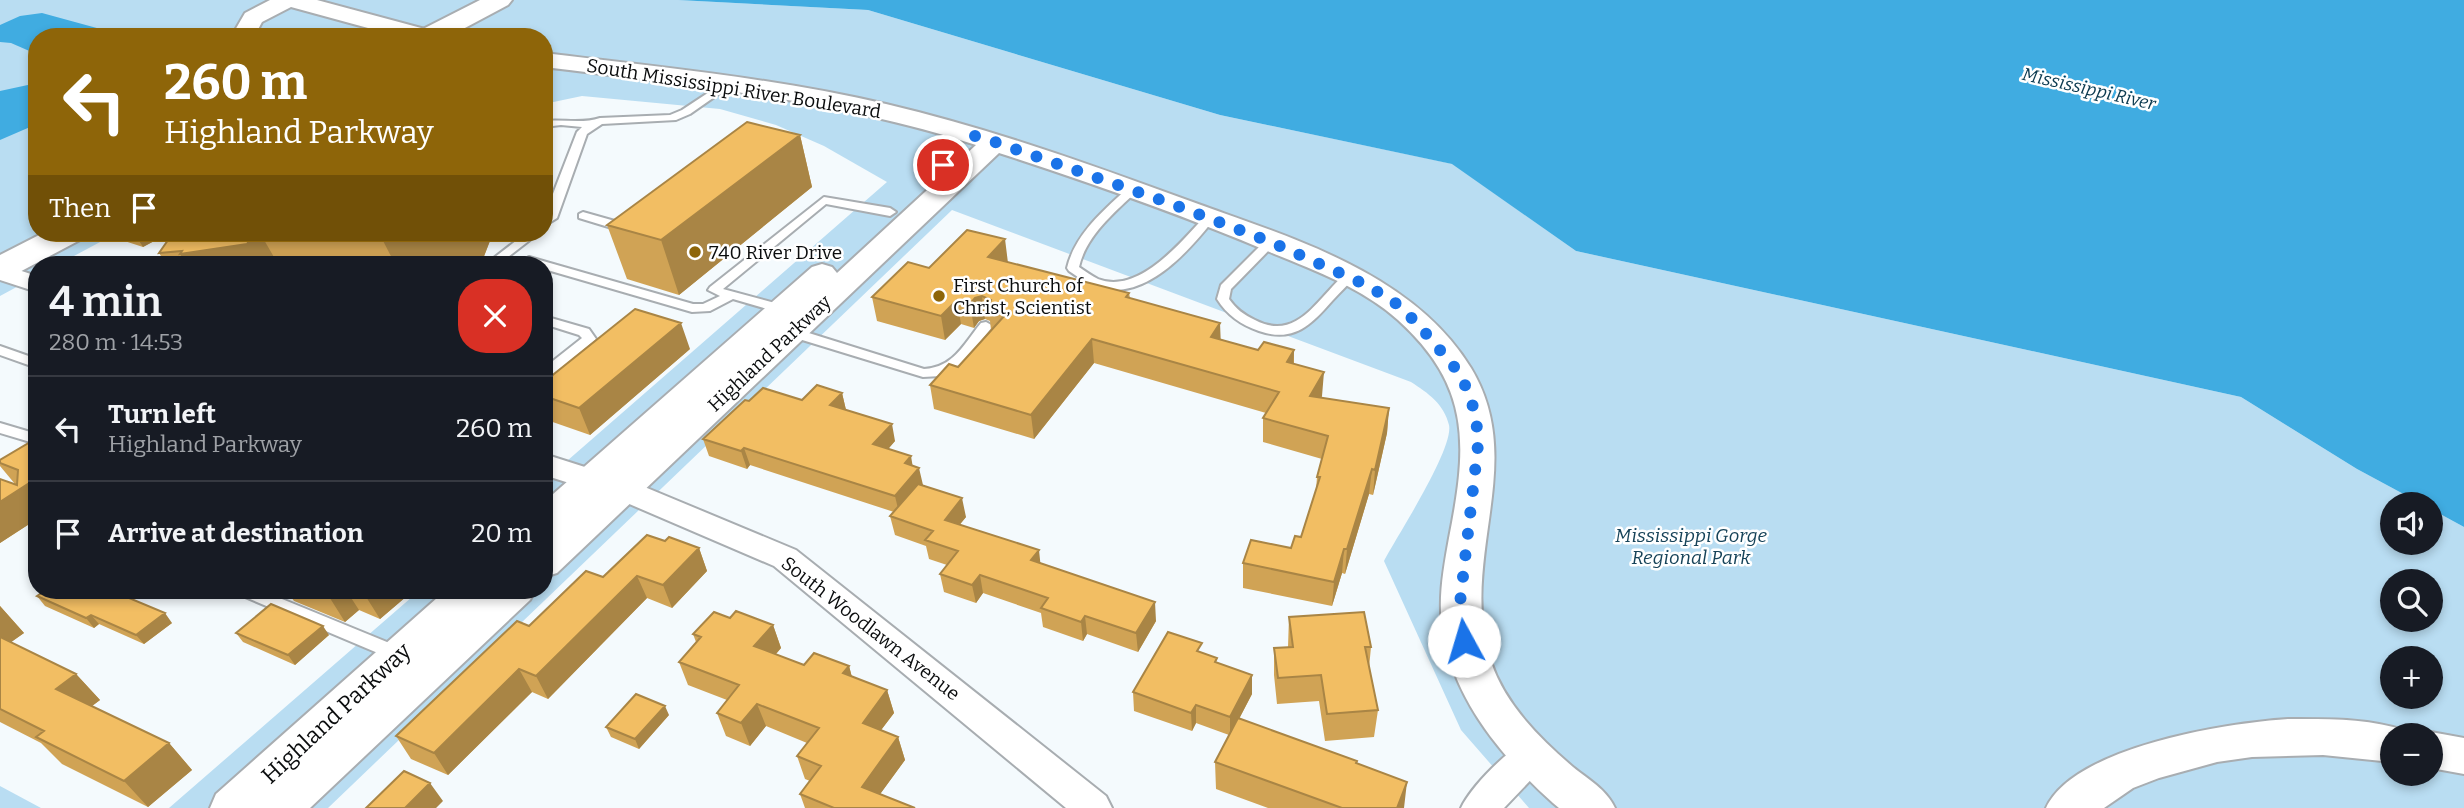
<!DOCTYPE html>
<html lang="en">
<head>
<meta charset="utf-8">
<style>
	:root { --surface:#171b24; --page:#242831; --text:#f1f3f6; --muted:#9ea1a6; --line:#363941 }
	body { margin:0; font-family:Bitter,serif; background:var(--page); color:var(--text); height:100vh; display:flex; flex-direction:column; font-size:26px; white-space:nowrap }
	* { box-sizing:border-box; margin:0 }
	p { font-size:23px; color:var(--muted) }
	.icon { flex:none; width:38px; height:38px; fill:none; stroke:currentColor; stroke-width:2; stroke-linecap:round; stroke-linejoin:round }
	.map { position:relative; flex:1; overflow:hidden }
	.side { position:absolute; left:28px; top:256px; width:525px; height:343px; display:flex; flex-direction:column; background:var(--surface); border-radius:28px; box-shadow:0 4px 10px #0003 }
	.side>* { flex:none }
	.banner { position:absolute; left:28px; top:28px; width:525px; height:214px; border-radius:28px; box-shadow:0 4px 10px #0003; background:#8e6509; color:#fff; overflow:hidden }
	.tools { position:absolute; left:2380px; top:492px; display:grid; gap:14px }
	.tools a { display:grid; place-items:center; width:63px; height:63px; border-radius:50%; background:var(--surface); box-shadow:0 4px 10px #0003; font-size:35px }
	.pin { position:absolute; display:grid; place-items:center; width:60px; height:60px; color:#fff; margin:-30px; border:4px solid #fff; border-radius:50%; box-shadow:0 2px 7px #0007 }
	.me { position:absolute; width:77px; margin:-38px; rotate:354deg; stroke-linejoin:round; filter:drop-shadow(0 0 5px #0008) }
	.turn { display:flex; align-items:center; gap:24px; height:147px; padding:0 21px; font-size:32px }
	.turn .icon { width:91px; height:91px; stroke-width:2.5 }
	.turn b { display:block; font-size:49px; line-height:60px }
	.then { display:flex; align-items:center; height:66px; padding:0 21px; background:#0003; gap:14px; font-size:26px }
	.round { display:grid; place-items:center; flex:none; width:74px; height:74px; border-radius:28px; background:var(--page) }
	.head { display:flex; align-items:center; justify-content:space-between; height:119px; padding:0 21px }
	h1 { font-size:42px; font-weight:600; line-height:52px }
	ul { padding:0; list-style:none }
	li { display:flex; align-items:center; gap:21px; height:105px; padding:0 21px; border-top:2px solid var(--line) }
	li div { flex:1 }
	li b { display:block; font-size:26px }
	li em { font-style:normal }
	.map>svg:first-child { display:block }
	.green { fill:#b9ddf2; fill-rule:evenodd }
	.water { fill:#40ace1 }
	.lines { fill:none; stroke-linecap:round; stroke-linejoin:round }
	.service-casing { stroke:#a8adb1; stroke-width:4 }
	.minor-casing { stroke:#a8adb1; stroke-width:4 }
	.tertiary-casing { stroke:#a8adb1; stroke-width:4 }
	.primary-casing { stroke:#a8adb1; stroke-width:4 }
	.service { fill:#fff; fill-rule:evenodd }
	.minor { fill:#fff; fill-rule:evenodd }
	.tertiary { fill:#fff; fill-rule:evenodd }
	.primary { fill:#fff; fill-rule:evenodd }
	.wall { fill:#d0a355 }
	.shaded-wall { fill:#a98545 }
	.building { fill:#f2be63; stroke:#a98545; stroke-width:2 }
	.route { stroke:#1a73e8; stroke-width:12; stroke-dasharray:0 21.6 }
	.poi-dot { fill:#8e6509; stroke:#fff; stroke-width:2.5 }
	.labels { text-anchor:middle; stroke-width:5; stroke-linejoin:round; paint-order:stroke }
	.far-water-label { font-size:18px; font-style:italic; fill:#0a394f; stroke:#fff }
	.street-label { font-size:19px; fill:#0a0c0d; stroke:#fff }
	.poi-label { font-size:19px; fill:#0a0c0d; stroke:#fff; text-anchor:start }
	.park-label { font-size:19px; font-style:italic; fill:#164359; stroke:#fff }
	.near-street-label { font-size:23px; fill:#0a0c0d; stroke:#fff }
</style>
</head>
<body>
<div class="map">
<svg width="2464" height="808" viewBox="0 0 2464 808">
	<rect width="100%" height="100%" fill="#f4fafd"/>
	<path class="green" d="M0,0H678L868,10L1220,115L1453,164L1576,251L2241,397L2357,469L2422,504H2392V542H2431V509L2464,527V808H1529L1461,730L1384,561C1397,536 1454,449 1449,425C1444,404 1428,393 1411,382L952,210L328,808H169L420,590H544V481L887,182L824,146L776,125L720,109L582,96L544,104V37H37V233H117L59,264H37V276L0,296ZM2392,581H2431V620H2392ZM2392,658H2431V696H2392ZM2392,735H2431V774H2392Z
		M0,786L41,808H0Z"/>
	<path class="water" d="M678,0H2464V527L2431,509V504H2422L2357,469L2241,397L1576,251L1452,164L1220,115L868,10Z
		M42,13L115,33L120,37H37V60L34,53L11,43L0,42V25L20,16Z
		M37,83V124L0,140V91Z"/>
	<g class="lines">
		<g class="service-casing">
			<path id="service" d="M726,81L730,82V86L690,114L676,120L602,124L587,134L557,218L544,226V217L577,132L582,127L561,125L544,127V121C563,119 583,124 600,118L670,115L682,110Z
				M1132,187L1136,188V192C1114,213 1086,236 1079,267C1085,271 1092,276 1098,279C1139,295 1182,241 1206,215L1210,213L1216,217C1192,247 1155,291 1113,290C1096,289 1082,280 1069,271L1067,268C1075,234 1104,210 1128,188Z
				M824,197L890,208L896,212L890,216L826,204L723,289L786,306L787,309L786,312L781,313L733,299L710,311L692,312L544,269V264H527L523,261L529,257L693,304H703L720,296L708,290L710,287Z
				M583,212L629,225L631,228L625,232L579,218V214Z
				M526,233H539L499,264H486Z
				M1271,238L1277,242L1231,289L1229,299C1236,309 1244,315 1255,320C1297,342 1317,299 1345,274L1349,273L1355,277C1348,285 1340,292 1333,300C1311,325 1294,343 1259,331C1241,325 1227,315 1217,299L1221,285L1267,239Z
				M544,316L589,329L596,339L549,378L544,379V368L582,338L579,335L544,324Z
				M986,322L993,326L958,369L941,376L923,377L786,335L784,332L791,328L796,329L924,369C954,367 963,345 981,323Z
				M0,346L37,359V368L0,355Z
				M0,423L37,434V444L0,433Z
				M236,590H260L404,649L406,654L404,659L398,661L392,659L238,594Z"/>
		</g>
		<g class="minor-casing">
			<path id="minor" d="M0,264L37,276V292L0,280Z
				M544,454L635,483L796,550L1106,796L1112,808H1066L774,566L613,497L544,475Z
				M1531,740L1544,744L1549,755L1544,766L1504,808H1461C1471,787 1509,747 1531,740Z"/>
		</g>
		<g class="tertiary-casing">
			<path id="tertiary" d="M270,0H317L436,32L439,37H401L291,7L262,22L254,37H231L245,13Z
				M544,53C659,67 774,78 886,104C993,129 1097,167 1201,205C1298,240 1414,275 1471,368C1529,464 1457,559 1491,662C1505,704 1540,739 1573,767C1589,780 1606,789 1615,808H1559L1553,803C1503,758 1458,705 1444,638C1437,604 1443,571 1449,538C1467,447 1472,387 1398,320C1362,288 1316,271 1272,253C1183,215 1091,183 999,153L557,573L544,577V541L551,534L544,536V502L812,267L822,264L832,267L837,273L976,145C836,100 690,85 544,67Z
				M446,590H535L530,600L310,808H210L216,794Z
				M2288,719C2327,719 2369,718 2407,731L2409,735H2392V762L2323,755L2252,757L2217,762L2159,778L2133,788L2104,808H2046C2074,747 2226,723 2288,719Z
				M2431,732L2464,738V774L2431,768V735H2422Z"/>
		</g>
		<g class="primary-casing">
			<path id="primary" d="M480,0H512L508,5L448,37H415L419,31Z
				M43,233H84L80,240L12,276L0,279V255Z"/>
		</g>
		<use href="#service" class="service"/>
		<use href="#minor" class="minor"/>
		<use href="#tertiary" class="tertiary"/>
		<use href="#primary" class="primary"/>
	</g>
	<path class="wall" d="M800,135L812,187L679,295L627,279L607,225Z
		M106,233H169L143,247L109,236Z
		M173,233H493L481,264H395L392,258L333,264H166L159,253Z
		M1008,262L1129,293L1130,298L1220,323V340L1258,350H1294V364L1322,396L1321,398L1389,408L1387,433L1373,495L1369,494L1345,574L1342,573L1332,606L1243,588V563L1291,548L1301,537L1316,490L1317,477L1322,459L1263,442V418L1266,413L1094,363L1034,439L934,409L930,385L958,367L991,330L990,321L985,319L979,321L974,328L961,324L945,340L877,321L872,297L929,268Z
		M690,349L590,435L544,419V382Z
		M842,393L846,410L895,441L888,449L913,466L923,486L966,517L960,524L1156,621L1138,652L1087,634L1083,641L1043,627L1041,613L983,593L976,603L944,592L940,574L947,565L929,559L926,546L895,535L890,516L894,512L750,465L747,469L709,456L703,439L749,401L802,400Z
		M37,438V519L0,543V479L15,484L0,466V460Z
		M665,541L699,548L707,571L672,608L647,598L548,699L532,692L448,775L411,759L396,736L529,626L603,577Z
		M286,590H414L380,619L359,610L345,622L294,601Z
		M37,596L172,623L144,644L99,624L94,628L45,606Z
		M0,606L24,633L11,642L76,674L100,700L92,706L169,743L192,770L148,807L62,764L41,743L0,722Z
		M1289,617L1371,647L1369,668L1378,710L1374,737L1325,741L1319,701L1277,704L1274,675V648L1288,647Z
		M730,618L773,625L781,648L776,654L804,665L849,666L852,677L887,690L894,713L881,730L898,737L905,760L880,794L915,808H805L800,794L810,781L805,779L797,756L807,743L766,726L750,746L726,736L717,713L727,700L688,685L679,662L696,642L693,634Z
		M236,633L329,635L295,665L243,642Z
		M1202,653L1217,663L1252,694L1239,719L1357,764L1404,808H1268L1216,789L1215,762L1229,735L1196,723L1192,731L1134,711L1133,692Z
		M669,715L639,749L611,737L606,727Z"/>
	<path class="shaded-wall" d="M800,135L812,187L679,295L661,240Z
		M134,233H169L143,247Z
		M254,233H260L278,264H186L180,254Z
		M379,233H493L481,264H395Z
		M1005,239L1008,263L988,257Z
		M982,296L985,319L979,321L974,328L970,304L975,298Z
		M957,300L961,324L945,340L941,316Z
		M681,323L690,349L590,435L579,408Z
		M1220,323L1221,347L1211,337Z
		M1092,339L1094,363L1034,439L1031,415Z
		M1294,350L1293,374L1287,362Z
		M1324,372L1322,396L1308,420L1310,396Z
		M842,393L846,410L830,405Z
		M1389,408L1387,433L1373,495L1375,470Z
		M892,424L895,441L877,462L873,444Z
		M744,448L750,465L747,469L741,451Z
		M911,456L914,474L905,463Z
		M919,468L923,485L899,513L895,496Z
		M1372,469L1369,494L1345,574L1347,549Z
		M37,478V519L0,543V502Z
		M962,498L966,517L949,538L945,520Z
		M699,548L707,571L672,608L663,585Z
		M1344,549L1342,573L1332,606L1334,582Z
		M1039,550L1041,569L1031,560Z
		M980,575L983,593L976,603L972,585Z
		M637,576L647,598L548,699L536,676Z
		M334,590H346L359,610L345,622L328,595Z
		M366,590H414L380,619L363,592Z
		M1155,602L1156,621L1138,652L1136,633Z
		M0,606L24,633L0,650Z
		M165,613L172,623L144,644L136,635Z
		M91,615L99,624L94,628L86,618Z
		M1085,616L1087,634L1083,641L1081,622Z
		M773,625L781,648L763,669L754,646Z
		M323,626L329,635L295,665L288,655Z
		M849,666L855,689L843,673Z
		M519,669L532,692L448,775L434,753Z
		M76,674L100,700L80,715L56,689Z
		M1252,675V694L1230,736V717Z
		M887,690L894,713L869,746L863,723Z
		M757,704L766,726L750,746L741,723Z
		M1196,705V723L1192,731L1191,713Z
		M665,706L669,715L639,749L635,739Z
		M898,737L905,760L870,808L862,787Z
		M169,743L192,770L148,807L124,781Z
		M1407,782L1404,808H1397Z
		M430,783L443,801L436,808H405Z"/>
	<path class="building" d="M747,122L800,135L661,240L607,225Z
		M967,230L1005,239L988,257L1129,293L1126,297L1220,323L1211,337L1258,350L1264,342L1294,350L1287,362L1324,372L1310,396L1389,408L1375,470L1372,469L1347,549H1344L1334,582L1243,563L1251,540L1291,548L1295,536L1301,537L1320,477H1317L1328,436L1263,418L1279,392L1092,339L1031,415L930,385L949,364L958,367L1006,314L988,309L991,300L982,296L975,298L970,304L957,300L941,316L872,297L908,262L929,268Z
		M173,233H254L247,244L180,254L182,251L159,253Z
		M635,309L681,323L579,408L544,396V382Z
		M817,385L842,393L830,405L892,424L873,444L911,456L905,463L919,468L895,496L744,448L741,451L703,439L745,400L749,401L763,388L802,400Z
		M37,438V478L0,502V479L17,485L18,470L0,463V460Z
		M918,484L962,498L945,520L1039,550L1031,560L1155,602L1136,633L1085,616L1081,622L1041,608L1048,598L980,575L972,585L940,574L958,551L925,540L933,531L890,516Z
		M647,535L665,541L669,537L699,548L663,585L637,576L536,676L519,669L434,753L396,736L517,621L529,626L586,571L603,577Z
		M46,590H110L165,613L136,635L91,615L86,618L37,596Z
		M313,590H334L328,595Z
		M271,604L323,626L288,655L236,633Z
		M736,611L773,625L754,646L804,665L814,653L849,666L843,673L887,690L863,723L898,737L862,787L915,808H834L800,794L821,766L797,756L819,728L757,704L741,723L717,713L739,685L679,662L701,637L693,634L714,612L730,618Z
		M1364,612L1371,647H1365L1378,710L1327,714L1321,675L1278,678L1274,648L1293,647L1289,617Z
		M1168,632L1202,643L1197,651L1217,658L1215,662L1252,675L1230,717L1196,705L1191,713L1133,692Z
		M0,637L76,674L56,689L169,743L124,781L36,737L44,731L0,709Z
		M636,694L665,706L635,739L606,727Z
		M1238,718L1357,761L1356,763L1407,782L1397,808H1342L1215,762Z
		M404,771L430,783L405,808H366Z"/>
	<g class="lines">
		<path class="route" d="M943,165L975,136L995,142L1172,204L1271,242L1364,284L1393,301L1416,322L1456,369L1466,387L1476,415L1478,445L1460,603L1464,641"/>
	</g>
	<g class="poi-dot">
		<circle cx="695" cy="252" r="7"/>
		<circle cx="939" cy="296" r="7"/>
	</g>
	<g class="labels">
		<g class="far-water-label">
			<text transform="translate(2089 89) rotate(13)" y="6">Mississippi River</text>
		</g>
		<g class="street-label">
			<text transform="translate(734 88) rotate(9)" y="7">South Mississippi River Boulevard</text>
			<text transform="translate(769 353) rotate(-43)" y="7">Highland Parkway</text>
			<text transform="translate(871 628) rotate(38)" y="7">South Woodlawn Avenue</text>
		</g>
		<g class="poi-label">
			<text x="709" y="259">740 River Drive</text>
			<text x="953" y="292">First Church of<tspan x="953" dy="22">Christ, Scientist</tspan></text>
		</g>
		<g class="park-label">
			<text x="1691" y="542">Mississippi Gorge<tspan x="1691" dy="22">Regional Park</tspan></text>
		</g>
		<g class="near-street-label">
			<text transform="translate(336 713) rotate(-43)" y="8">Highland Parkway</text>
		</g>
	</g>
</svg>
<div class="tools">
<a><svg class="icon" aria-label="sound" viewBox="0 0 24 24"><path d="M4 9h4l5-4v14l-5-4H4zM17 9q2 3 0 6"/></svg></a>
<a><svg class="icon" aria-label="search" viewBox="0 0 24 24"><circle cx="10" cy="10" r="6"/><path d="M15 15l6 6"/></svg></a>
<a>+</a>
<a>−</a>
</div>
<div class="pin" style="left:943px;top:165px;background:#d93025"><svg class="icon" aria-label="arrive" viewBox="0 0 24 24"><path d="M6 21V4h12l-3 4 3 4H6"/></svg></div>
<svg class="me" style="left:1464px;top:641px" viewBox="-20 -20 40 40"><circle r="19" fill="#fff"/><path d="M0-13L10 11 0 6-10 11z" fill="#1a73e8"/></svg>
<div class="banner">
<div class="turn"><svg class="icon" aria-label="left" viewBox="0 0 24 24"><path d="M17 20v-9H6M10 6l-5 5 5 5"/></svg><div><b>260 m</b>Highland Parkway</div></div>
<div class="then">Then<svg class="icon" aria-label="arrive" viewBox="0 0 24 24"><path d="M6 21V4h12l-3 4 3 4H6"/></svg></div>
</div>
<section class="side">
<div class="head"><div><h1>4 min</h1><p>280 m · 14:53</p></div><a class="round" style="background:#d93025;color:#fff"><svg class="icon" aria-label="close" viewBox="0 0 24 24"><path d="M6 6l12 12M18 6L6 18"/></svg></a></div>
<ul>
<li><svg class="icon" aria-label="left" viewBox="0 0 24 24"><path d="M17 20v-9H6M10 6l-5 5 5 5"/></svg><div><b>Turn left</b><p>Highland Parkway</p></div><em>260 m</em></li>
<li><svg class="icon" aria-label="arrive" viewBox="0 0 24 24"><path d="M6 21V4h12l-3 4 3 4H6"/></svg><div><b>Arrive at destination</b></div><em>20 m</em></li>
</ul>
</section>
</div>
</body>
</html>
